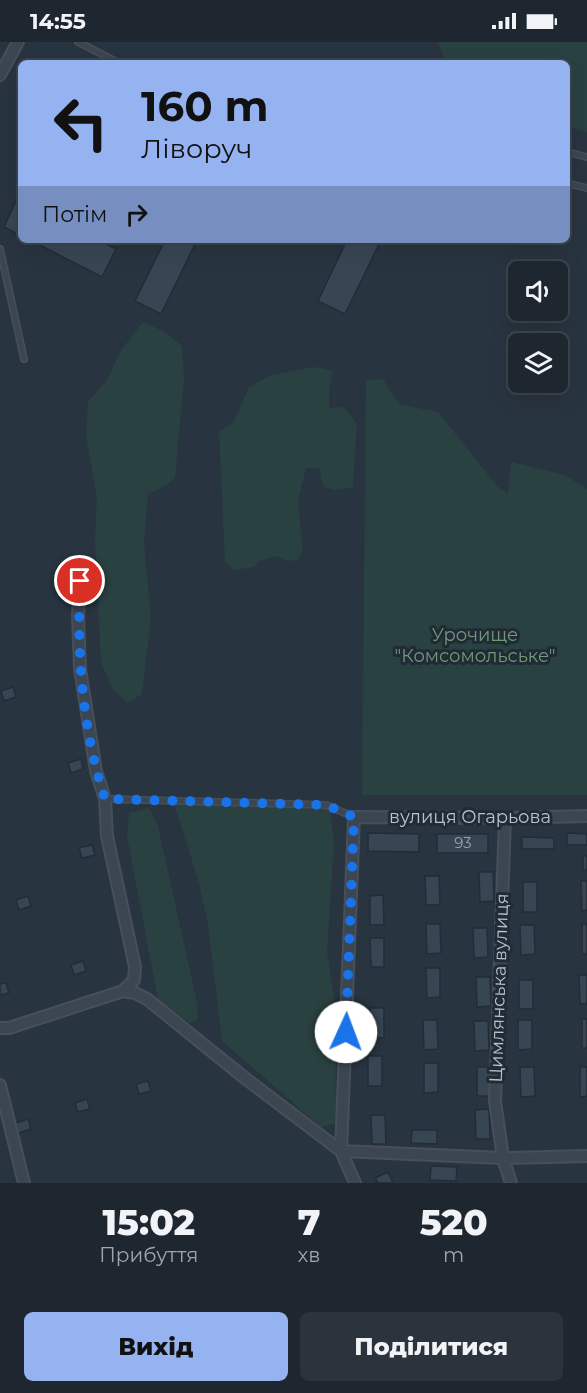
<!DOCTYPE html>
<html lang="uk">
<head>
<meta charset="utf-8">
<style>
	:root { --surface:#1e2730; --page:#2b333c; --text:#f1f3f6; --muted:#a1a5ab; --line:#3c444c; --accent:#95b2f1 }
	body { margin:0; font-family:Montserrat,sans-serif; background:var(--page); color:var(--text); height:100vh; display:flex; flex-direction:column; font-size:22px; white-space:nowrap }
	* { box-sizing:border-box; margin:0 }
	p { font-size:20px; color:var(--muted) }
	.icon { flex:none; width:33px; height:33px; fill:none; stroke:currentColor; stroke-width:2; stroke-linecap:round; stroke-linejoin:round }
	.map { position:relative; height:1141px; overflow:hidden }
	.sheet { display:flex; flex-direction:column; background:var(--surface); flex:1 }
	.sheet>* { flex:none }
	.top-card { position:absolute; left:18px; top:18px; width:552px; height:183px; border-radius:9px; box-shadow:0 6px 24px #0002,0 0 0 2px var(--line); background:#95b2f1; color:#111; overflow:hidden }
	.tools { position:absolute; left:508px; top:219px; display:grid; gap:12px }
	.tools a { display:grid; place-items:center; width:60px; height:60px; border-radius:9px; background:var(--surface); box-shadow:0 6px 24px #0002,0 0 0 2px var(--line); font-size:30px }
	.pin { position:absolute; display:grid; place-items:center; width:51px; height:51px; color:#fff; margin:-26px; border:3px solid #fff; border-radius:50%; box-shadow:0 2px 6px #0007 }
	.me { position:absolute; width:66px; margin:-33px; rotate:2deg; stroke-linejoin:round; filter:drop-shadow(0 0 4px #0008) }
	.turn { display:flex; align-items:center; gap:21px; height:126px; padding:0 24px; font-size:27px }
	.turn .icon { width:78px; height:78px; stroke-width:2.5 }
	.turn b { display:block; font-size:42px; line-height:51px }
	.then { display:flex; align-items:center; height:57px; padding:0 24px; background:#0003; gap:12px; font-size:22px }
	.eta { display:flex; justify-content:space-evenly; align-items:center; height:102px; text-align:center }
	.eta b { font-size:36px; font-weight:800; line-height:42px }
	.cta { display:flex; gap:12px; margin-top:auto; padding:12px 24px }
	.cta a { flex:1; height:69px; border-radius:9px; background:var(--accent); color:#111; font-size:24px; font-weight:800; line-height:69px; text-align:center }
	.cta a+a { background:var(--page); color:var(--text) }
	.status { display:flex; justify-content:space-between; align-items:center; height:42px; padding:0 30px; background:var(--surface); direction:ltr }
	.status svg { height:16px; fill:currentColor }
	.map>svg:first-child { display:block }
	.green { fill:#2a4141 }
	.building { fill:#384654; stroke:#232d38; stroke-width:1.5 }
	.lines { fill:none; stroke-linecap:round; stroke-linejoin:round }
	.service-casing { stroke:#464f5a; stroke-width:8 }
	.minor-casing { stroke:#464f5a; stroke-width:14 }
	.service { stroke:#3c4650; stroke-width:5 }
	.minor { stroke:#3c4650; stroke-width:10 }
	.route { stroke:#1a73e8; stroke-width:10; stroke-dasharray:0 18 }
	.labels { text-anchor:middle; stroke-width:6; stroke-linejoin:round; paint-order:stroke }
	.number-label { font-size:15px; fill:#98a1ab }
	.park-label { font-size:18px; fill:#729a78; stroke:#212b36 }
	.street-label { font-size:18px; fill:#b9c1ca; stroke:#212b36 }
</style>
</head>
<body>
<div class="status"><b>14:55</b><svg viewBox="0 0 49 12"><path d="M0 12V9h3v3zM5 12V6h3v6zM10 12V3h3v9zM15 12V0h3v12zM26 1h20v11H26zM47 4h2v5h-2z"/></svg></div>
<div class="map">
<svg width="587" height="1141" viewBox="0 0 587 1141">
	<rect width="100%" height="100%" fill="#283440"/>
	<path class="green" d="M438,0H587V90L567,85V21H446Z
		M143,280L163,289L182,304L184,336L175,436L164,445L148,452L144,501L151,575L142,652L128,661L113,648L101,620L95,496L97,456L86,395L88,360L107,338L121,308Z
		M314,325L333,329L329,351V366L344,365L357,382L353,445L334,448L324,445L321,437L320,426H306L298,458L303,509L297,518L288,519L277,514L259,519L254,525L234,528L225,520L219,390L233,381L249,345L271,333Z
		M383,337L399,362L438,370L497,444L508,452L511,420L565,433L587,447V753H362L366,338Z
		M173,758L330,766L334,800L327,910L335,962L336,1081L321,1085L222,999L208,883L199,841Z
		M149,766L158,784L197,960V978L189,981L158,958L127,794L129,771Z"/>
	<path class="building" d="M17,157L21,159V186L18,192L4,185Z
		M30,198H98L116,207L102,235Z
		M165,198H197L161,272L135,259Z
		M347,198H381L345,272L318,259Z
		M13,645L16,655L4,659L1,649Z
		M81,717L83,727L71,731L68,721Z
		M368,791L419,792V810L368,809Z
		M567,791L587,792V803H567Z
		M437,792H488V811H437Z
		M522,795L554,796V807H522Z
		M92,803L95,813L82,816L79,806Z
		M583,814H587V828H583Z
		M479,830H493L494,859L480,860Z
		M425,834H439L440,863H426Z
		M581,839H587V868L582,869Z
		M523,840H537V870H523Z
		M383,853L384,883H370V854Z
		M28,854L31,864L19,868L16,858Z
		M426,882H440L441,911L427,912Z
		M582,882H587V912H582Z
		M520,883H534L535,912L521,913Z
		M473,886H487L488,915L474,916Z
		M370,896H384V925H371Z
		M83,919L86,929L74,933L71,923Z
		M426,926H440V955L427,956Z
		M579,933H587V962H580Z
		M476,935H490L491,964L477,965Z
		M519,938H533V967H519Z
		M6,941L9,951L0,953V942Z
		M370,966H384V996H370Z
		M582,977H587V1006H582Z
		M423,978H437L438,1007L424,1008Z
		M518,978H532V1007L518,1008Z
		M474,979H488L489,1008L475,1009Z
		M368,1014H382V1044H368Z
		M424,1021H438V1050L424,1051Z
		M477,1025H491V1054H477Z
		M520,1025H534L535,1054L521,1055Z
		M580,1025H587V1054L580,1055Z
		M148,1039L151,1049L139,1052L136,1042Z
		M87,1057L90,1067L78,1070L75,1061Z
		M489,1067L490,1097H476L475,1068Z
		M371,1073H385L386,1102H372Z
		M28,1077L31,1087L18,1091L16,1081Z
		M412,1088H437V1102L411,1101Z
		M431,1124L457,1125L456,1139L430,1138Z
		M388,1130L393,1141H378L375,1136Z"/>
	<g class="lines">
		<g class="service-casing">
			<path id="service" d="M78,0L119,21
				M567,110L587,115
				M567,141L587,146
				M0,207L24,317
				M105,757L326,763L354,775"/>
		</g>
		<g class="minor-casing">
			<path id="minor" d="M0,33L18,0
				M81,521L78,574L80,627L96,729L105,757L107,794L135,925L134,938L123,949
				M505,776L495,1059L503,1116L511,1141
				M0,986H9L123,949L135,951L147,957L246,1037L341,1109L503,1116L587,1114
				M0,1043L24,1141
				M355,1141L341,1109L354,775L505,776L587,774"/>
		</g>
		<use href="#service" class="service"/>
		<use href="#minor" class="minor"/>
	</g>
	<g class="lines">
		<path class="route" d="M80,539C77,612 82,687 105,757L326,763L354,775L346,990"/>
	</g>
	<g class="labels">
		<g class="number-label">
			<text x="463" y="806">93</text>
		</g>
		<g class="park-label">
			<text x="475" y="599">Урочище<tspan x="475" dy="21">"Комсомольське"</tspan></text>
		</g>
		<g class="street-label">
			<text x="470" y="781">вулиця Огарьова</text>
			<text transform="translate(499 946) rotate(-88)" y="6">Цимлянська вулиця</text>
		</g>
	</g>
</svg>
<div class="tools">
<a><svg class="icon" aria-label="sound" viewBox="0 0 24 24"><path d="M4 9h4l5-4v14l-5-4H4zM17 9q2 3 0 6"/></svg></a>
<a><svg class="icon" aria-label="layers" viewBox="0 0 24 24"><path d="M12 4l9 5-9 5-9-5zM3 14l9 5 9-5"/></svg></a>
</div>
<div class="pin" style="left:80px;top:539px;background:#d93025"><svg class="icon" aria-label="arrive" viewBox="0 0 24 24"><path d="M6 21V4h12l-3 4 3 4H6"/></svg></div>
<svg class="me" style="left:346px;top:990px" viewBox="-20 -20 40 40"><circle r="19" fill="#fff"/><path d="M0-13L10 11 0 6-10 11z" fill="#1a73e8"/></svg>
<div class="top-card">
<div class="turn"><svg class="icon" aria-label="left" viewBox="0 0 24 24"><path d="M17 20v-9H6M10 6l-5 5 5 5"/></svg><div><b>160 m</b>Ліворуч</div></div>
<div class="then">Потім<svg class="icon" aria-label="right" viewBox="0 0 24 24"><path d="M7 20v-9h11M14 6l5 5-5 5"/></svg></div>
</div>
</div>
<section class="sheet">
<div class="eta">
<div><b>15:02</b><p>Прибуття</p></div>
<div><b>7</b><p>хв</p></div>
<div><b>520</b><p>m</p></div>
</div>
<div class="cta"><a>Вихід</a><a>Поділитися</a></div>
</section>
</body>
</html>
